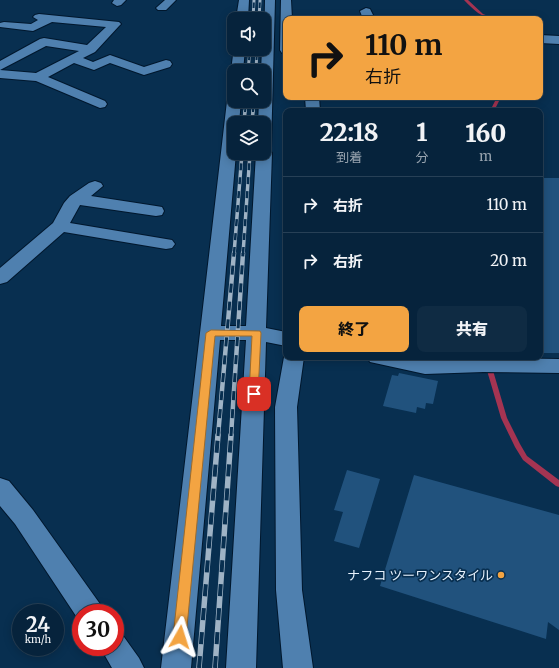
<!DOCTYPE html>
<html lang="ja">
<head>
<meta charset="utf-8">
<style>
	:root { --surface:#06233c; --page:#0f2b43; --text:#f1f3f6; --muted:#98a4af; --line:#274056; --accent:#f3a442 }
	body { margin:0; font-family:Merriweather,"Noto Sans JP",serif; background:var(--page); color:var(--text); height:100vh; display:flex; flex-direction:column; font-size:15px; white-space:nowrap }
	* { box-sizing:border-box; margin:0 }
	p { font-size:13px; color:var(--muted) }
	.icon { flex:none; width:22px; height:22px; fill:none; stroke:currentColor; stroke-width:2; stroke-linecap:round; stroke-linejoin:round }
	.map { position:relative; flex:1; overflow:hidden }
	.side { position:absolute; left:283px; top:108px; width:260px; height:252px; display:flex; flex-direction:column; background:var(--surface); border-radius:8px; box-shadow:0 2px 10px #0003,0 0 0 1px var(--line) }
	.side>* { flex:none }
	.guide { position:absolute; left:283px; top:16px; width:260px; height:84px; border-radius:8px; box-shadow:0 2px 10px #0003,0 0 0 1px var(--line); background:#f3a442; color:#111; overflow:hidden }
	.fabs { position:absolute; left:227px; top:12px; display:grid; gap:8px }
	.fabs a { display:grid; place-items:center; width:44px; height:44px; border-radius:8px; background:var(--surface); box-shadow:0 2px 10px #0003,0 0 0 1px var(--line); font-size:20px }
	.speed { position:absolute; left:12px; top:604px; display:flex; gap:8px; font-size:20px; font-weight:700; text-align:center }
	.speed>* { display:grid; place-content:center; width:52px; height:52px; border-radius:50%; background:var(--surface); box-shadow:0 2px 10px #0003,0 0 0 1px var(--line); line-height:1 }
	.speed small { font-size:10px; font-weight:400 }
	.speed .limit { border:6px solid #d22; background:#fff; color:#111 }
	.pin { position:absolute; display:grid; place-items:center; width:34px; height:34px; color:#fff; margin:-17px; border-radius:8px; box-shadow:0 2px 6px #0006 }
	.me { position:absolute; width:44px; margin:-22px; rotate:6deg; stroke-linejoin:round; filter:drop-shadow(0 0 3px #0008) }
	.turn { display:flex; align-items:center; gap:14px; height:84px; padding:0 16px; font-size:18px }
	.turn .icon { width:52px; height:52px; stroke-width:2.5 }
	.turn b { display:block; font-size:28px; line-height:34px }
	.eta { display:flex; justify-content:space-evenly; align-items:center; height:68px; text-align:center }
	.eta b { font-size:24px; font-weight:800; line-height:28px }
	.cta { display:flex; gap:8px; margin-top:auto; padding:8px 16px }
	.cta a { flex:1; height:46px; border-radius:8px; background:var(--accent); color:#111; font-size:16px; font-weight:800; line-height:46px; text-align:center }
	.cta a+a { background:var(--page); color:var(--text) }
	ul { padding:0; list-style:none }
	li { display:flex; align-items:center; gap:12px; height:56px; padding:0 16px; border-top:1px solid var(--line) }
	li div { flex:1 }
	li b { display:block; font-size:15px }
	li em { font-style:normal }
	.map>svg:first-child { display:block }
	.lines { fill:none; stroke-linecap:round; stroke-linejoin:round }
	.stream { fill:#a43452; fill-rule:evenodd }
	.building { fill:#21527d }
	.minor-casing { stroke:#00172d; stroke-width:2 }
	.minor { fill:#4f80af; fill-rule:evenodd }
	.rail-far3-casing { stroke:#9fb3c5; stroke-width:3 }
	.rail-far2-casing { stroke:#9fb3c5; stroke-width:3.5 }
	.rail-far1-casing { stroke:#9fb3c5; stroke-width:4.5 }
	.rail-casing { stroke:#9fb3c5; stroke-width:5.5 }
	.rail-far3 { stroke:#082f50; stroke-width:2; stroke-dasharray:5.5; stroke-linecap:butt }
	.rail-far2 { stroke:#082f50; stroke-width:2.5; stroke-dasharray:7; stroke-linecap:butt }
	.rail-far1 { stroke:#082f50; stroke-width:3; stroke-dasharray:9; stroke-linecap:butt }
	.rail { stroke:#082f50; stroke-width:4; stroke-dasharray:12; stroke-linecap:butt }
	.route { fill:#f3a442; stroke:#9e6b2b }
	.poi-dot { fill:#f3a442; stroke:#082f50; stroke-width:1.5 }
	.labels { text-anchor:middle; stroke-width:3.5; stroke-linejoin:round; paint-order:stroke }
	.near-poi-label { font-size:13px; fill:#e8f2fd; stroke:#082f50; text-anchor:end }
</style>
</head>
<body>
<div class="map">
<svg width="559" height="668" viewBox="0 0 559 668">
	<rect width="100%" height="100%" fill="#082f50"/>
	<g class="lines">
		<path class="stream" d="M464,0H468L483,14L496,19C482,19 473,9 464,0Z
			M497,97H501L494,111H490Z
			M483,357H489L507,418L520,444L527,456L559,480V487L556,486L523,460L515,447L501,418Z"/>
	</g>
	<path class="building" d="M540,178H559V353H540Z
		M399,373L438,381L433,404L426,403L425,409L417,407L416,413L383,406L392,375L398,376Z
		M347,470L380,479L359,548L334,541L343,512L334,510Z
		M414,475L559,515V630L548,622L546,639L380,586Z"/>
	<g class="lines">
		<g class="minor-casing">
			<path id="minor" d="M114,0H126L121,5L117,6L112,3Z
				M165,0H176L166,10H158L156,8Z
				M239,0H249L248,19H236Z
				M265,0H275L271,148L270,150L272,153L266,328L286,332V346L266,342L256,668H226L246,340H220L191,668H161L227,101L229,98L234,97V101H241L239,123H234V153H236L221,326H246L256,153H264V123H258L259,101H264V71H261L262,49H264Z
				M281,0H291L292,19H286V54L282,53L280,50Z
				M366,8L370,9L375,19H363L360,11Z
				M39,14L119,22L121,24L119,26L95,52L83,58L93,62L110,55L144,67L166,60L170,61L172,64L170,67L144,75L110,63L94,70L74,63L48,77L105,101L107,104L105,107L100,108L36,81L0,78V70L36,73L79,51L46,46L0,70V61L40,39L44,38L87,45L106,27L52,22L33,31L0,27V23L4,22L31,24L38,20L33,17L35,15Z
				M540,35L559,36V44L540,43Z
				M234,47V49H245L243,71H234V74L231,71Z
				M305,97H319L320,111H306Z
				M95,181L101,183L103,186L91,196L156,206L162,207L164,211L162,215L156,216L80,205L70,223L172,240L175,244L172,248L166,249L64,232L7,282L0,284V268L53,223L64,203L70,196L89,183Z
				M286,353V357H304L297,407L302,590L313,668H283L276,590L275,407L284,357Z
				M367,357H412L425,360L483,358L559,359V373L483,372L425,374L370,362Z
				M0,478L9,481L33,510L100,604L104,613H81L80,622L15,524L0,506Z
				M115,634L124,637L139,658L144,668H112L100,647H115Z"/>
		</g>
		<use href="#minor" class="minor"/>
		<g class="rail-far3-casing">
			<path id="rail-far3" d="M253,19L254,0
				M259,19L260,0
				M248,71L250,49
				M256,71L257,49
				M245,112L246,101
				M253,112V101"/>
		</g>
		<g class="rail-far2-casing">
			<path id="rail-far2" d="M244,123L245,111
				M252,123L253,111
				M234,254L242,153
				M243,254L250,153"/>
		</g>
		<g class="rail-far1-casing">
			<path id="rail-far1" d="M218,436L234,253
				M231,436L243,253"/>
		</g>
		<g class="rail-casing">
			<path id="rail" d="M199,668L218,435
				M215,668L231,435"/>
		</g>
		<use href="#rail-far3" class="rail-far3"/>
		<use href="#rail-far2" class="rail-far2"/>
		<use href="#rail-far1" class="rail-far1"/>
		<use href="#rail" class="rail"/>
	</g>
	<path class="route" d="M211,330L260,331L261,333L258,394L254,397L249,394L252,336H215L186,637L184,641L180,643L175,641L173,637L206,333Z"/>
	<circle class="poi-dot" cx="501" cy="575" r="4"/>
	<g class="labels">
		<g class="near-poi-label">
			<text x="493" y="580">ナフコ ツーワンスタイル</text>
		</g>
	</g>
</svg>
<div class="fabs">
<a><svg class="icon" aria-label="sound" viewBox="0 0 24 24"><path d="M4 9h4l5-4v14l-5-4H4zM17 9q2 3 0 6"/></svg></a>
<a><svg class="icon" aria-label="search" viewBox="0 0 24 24"><circle cx="10" cy="10" r="6"/><path d="M15 15l6 6"/></svg></a>
<a><svg class="icon" aria-label="layers" viewBox="0 0 24 24"><path d="M12 4l9 5-9 5-9-5zM3 14l9 5 9-5"/></svg></a>
</div>
<div class="speed"><div>24<small>km/h</small></div><div class="limit">30</div></div>
<div class="pin" style="left:254px;top:394px;background:#d93025"><svg class="icon" aria-label="arrive" viewBox="0 0 24 24"><path d="M6 21V4h12l-3 4 3 4H6"/></svg></div>
<svg class="me" style="left:180px;top:637px" viewBox="-20 -20 40 40"><path d="M0-17L14 15 0 8-14 15z" fill="#f3a442" stroke="#fff" stroke-width="4"/></svg>
<div class="guide">
<div class="turn"><svg class="icon" aria-label="right" viewBox="0 0 24 24"><path d="M7 20v-9h11M14 6l5 5-5 5"/></svg><div><b>110 m</b>右折</div></div>
</div>
<section class="side">
<div class="eta">
<div><b>22:18</b><p>到着</p></div>
<div><b>1</b><p>分</p></div>
<div><b>160</b><p>m</p></div>
</div>
<ul>
<li><svg class="icon" aria-label="right" viewBox="0 0 24 24"><path d="M7 20v-9h11M14 6l5 5-5 5"/></svg><div><b>右折</b></div><em>110 m</em></li>
<li><svg class="icon" aria-label="right" viewBox="0 0 24 24"><path d="M7 20v-9h11M14 6l5 5-5 5"/></svg><div><b>右折</b></div><em>20 m</em></li>
</ul>
<div class="cta"><a>終了</a><a>共有</a></div>
</section>
</div>
</body>
</html>
